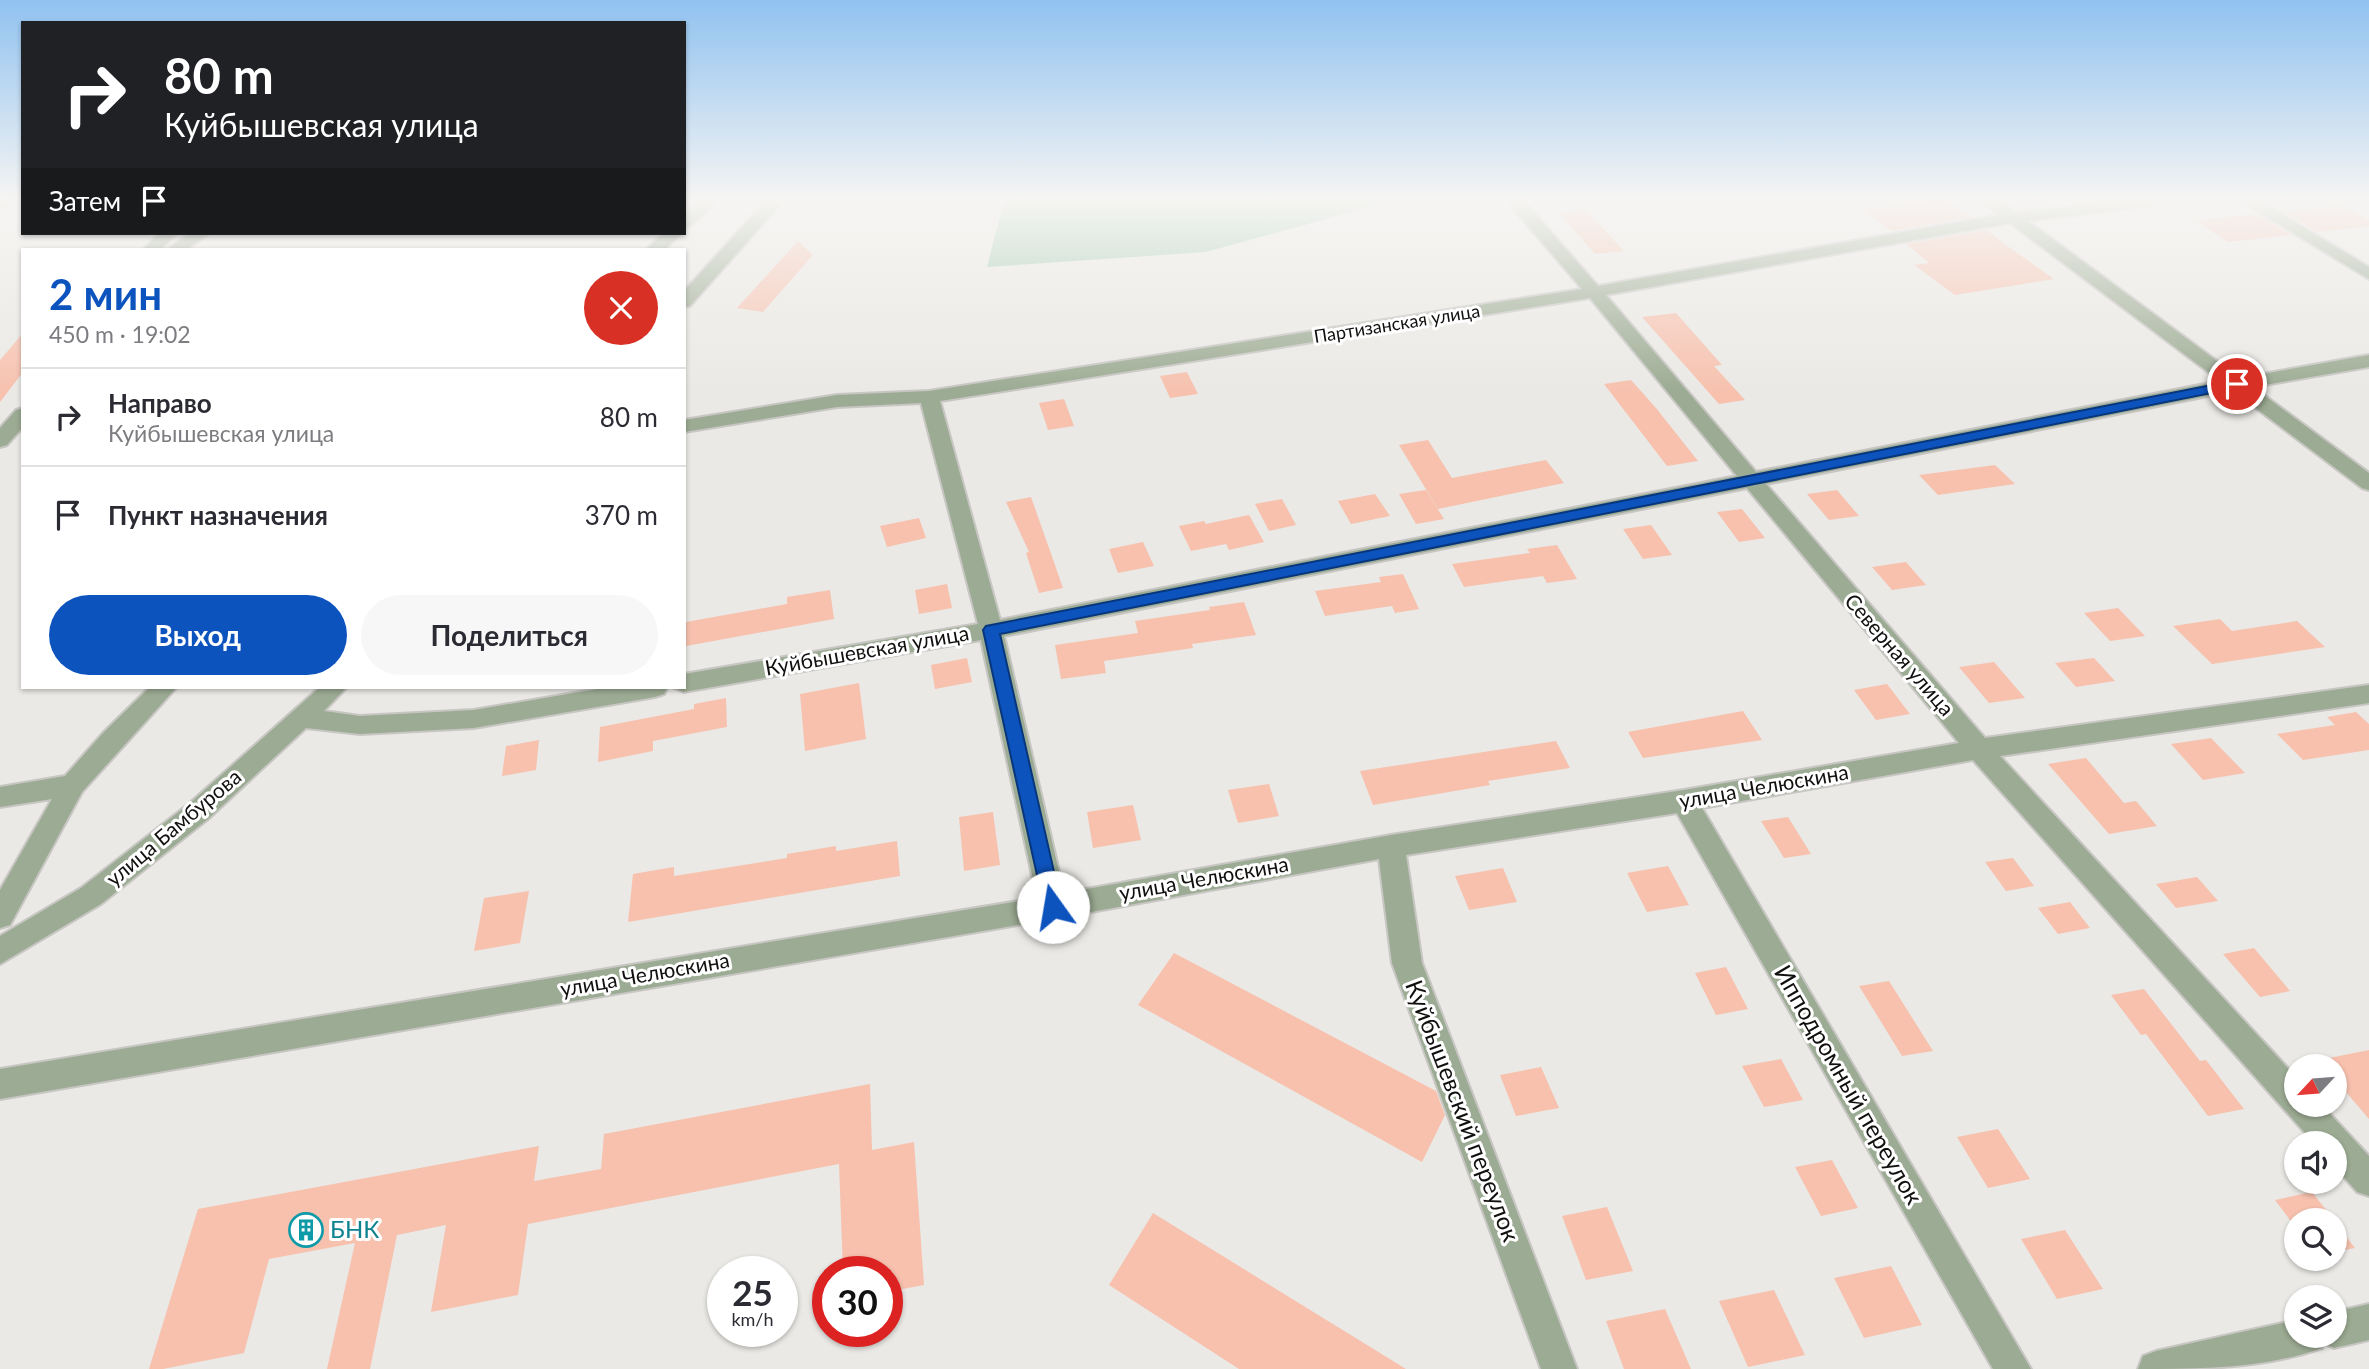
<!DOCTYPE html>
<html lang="ru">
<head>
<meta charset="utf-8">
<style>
	:root { --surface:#fff; --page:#f7f7f7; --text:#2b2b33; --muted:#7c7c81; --line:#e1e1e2; --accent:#0d53be }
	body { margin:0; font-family:Lato,sans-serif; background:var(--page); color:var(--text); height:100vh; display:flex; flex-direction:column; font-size:26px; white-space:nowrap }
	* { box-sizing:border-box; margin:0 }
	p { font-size:23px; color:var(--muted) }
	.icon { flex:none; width:38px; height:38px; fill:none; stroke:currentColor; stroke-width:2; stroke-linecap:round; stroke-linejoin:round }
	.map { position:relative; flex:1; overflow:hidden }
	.details { position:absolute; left:21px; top:248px; width:665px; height:441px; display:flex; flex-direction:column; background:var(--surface); border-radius:0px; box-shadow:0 2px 5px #0004 }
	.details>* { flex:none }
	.hud { position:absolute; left:21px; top:21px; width:665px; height:214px; border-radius:0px; box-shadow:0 2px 5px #0004; background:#202124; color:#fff; overflow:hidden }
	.needle { width:46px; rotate:244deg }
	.controls { position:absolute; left:2284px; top:1054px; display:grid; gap:14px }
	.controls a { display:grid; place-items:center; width:63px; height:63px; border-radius:50%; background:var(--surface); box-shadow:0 2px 5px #0004; font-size:35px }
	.speed { position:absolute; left:707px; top:1256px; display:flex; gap:14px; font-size:35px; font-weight:700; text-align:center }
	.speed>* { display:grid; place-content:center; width:91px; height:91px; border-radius:50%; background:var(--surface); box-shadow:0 2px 5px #0004; line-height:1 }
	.speed small { font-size:18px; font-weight:400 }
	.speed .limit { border:10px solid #d22; background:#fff; color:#111 }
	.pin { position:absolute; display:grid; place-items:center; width:60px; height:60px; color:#fff; margin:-30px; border:4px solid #fff; border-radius:50%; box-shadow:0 2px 7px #0007 }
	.me { position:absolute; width:77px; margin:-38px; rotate:347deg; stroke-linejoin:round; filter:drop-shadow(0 0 5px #0008) }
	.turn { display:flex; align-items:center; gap:24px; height:147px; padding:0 28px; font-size:32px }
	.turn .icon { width:91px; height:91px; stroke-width:2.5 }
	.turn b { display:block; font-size:49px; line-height:60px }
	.then { display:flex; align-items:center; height:66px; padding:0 28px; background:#0003; gap:14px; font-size:26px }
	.round { display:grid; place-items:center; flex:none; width:74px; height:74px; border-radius:37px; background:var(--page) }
	.head { display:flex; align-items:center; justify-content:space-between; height:119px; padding:0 28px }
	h1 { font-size:42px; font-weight:700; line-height:52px; color:var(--accent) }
	.action { display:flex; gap:14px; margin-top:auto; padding:14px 28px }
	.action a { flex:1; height:80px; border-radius:42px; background:var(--accent); color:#fff; font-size:28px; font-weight:700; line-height:80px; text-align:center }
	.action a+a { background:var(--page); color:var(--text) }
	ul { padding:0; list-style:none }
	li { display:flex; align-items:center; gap:21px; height:98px; padding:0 28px; border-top:2px solid var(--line) }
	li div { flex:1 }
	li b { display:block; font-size:26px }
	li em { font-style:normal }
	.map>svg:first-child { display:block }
	.green { fill:#a0c9b0 }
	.building { fill:#f7c1ae }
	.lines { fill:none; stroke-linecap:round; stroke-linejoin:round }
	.street-casing { stroke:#c7c6c3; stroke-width:4 }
	.street { fill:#9cab93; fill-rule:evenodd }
	.route { fill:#0d53be; stroke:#08367c; stroke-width:2 }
	.labels { text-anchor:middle; stroke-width:6; stroke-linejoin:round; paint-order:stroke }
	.far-street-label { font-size:18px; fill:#11100f; stroke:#fff }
	.street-label { font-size:21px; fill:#11100f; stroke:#fff }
	.near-street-label { font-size:24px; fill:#11100f; stroke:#fff }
	.near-culture-label { font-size:24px; fill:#0d838f; stroke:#fff; text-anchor:start }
</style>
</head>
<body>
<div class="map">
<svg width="2369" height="1369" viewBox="0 0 2369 1369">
	<rect width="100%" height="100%" fill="#eae9e5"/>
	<path class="green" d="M1008,200H1395L1206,252L987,267L1001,212Z"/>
	<path class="building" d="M1937,200H1948L1971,217L1891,231L1863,209Z
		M2342,204L2369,220V226L2317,232L2283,212Z
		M1585,209L1624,251L1595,254L1558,212Z
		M2240,215H2258L2292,235L2228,242L2196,221Z
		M1987,230L2006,245L2054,279L1955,295L1914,265L1929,263L1906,244Z
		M798,241L813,255L763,312L737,308Z
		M1676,313L1722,365L1714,366L1745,400L1719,404L1642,317Z
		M23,333V372L0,402V360Z
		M1187,372L1198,394L1170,398L1160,376Z
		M1631,380L1656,408L1698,461L1667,466L1604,384Z
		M1064,399L1074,426L1048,430L1039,403Z
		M1428,440L1452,478L1546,460L1564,483L1438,509L1399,445Z
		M1995,465L2015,484L1938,495L1919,475Z
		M1426,490L1444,519L1416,524L1399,494Z
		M1837,490L1859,516L1829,520L1807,494Z
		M1375,494L1390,516L1351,524L1338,501Z
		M1031,497L1049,548L1063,588L1039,593L1026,553L1029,552L1006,502Z
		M1282,499L1296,525L1269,531L1255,504Z
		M1742,509L1765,538L1739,542L1717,512Z
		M1249,515L1264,542L1229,550L1226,544L1191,551L1179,526L1204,521L1206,524Z
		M919,518L926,538L887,547L880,526Z
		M1651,525L1672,555L1643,559L1623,529Z
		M1143,542L1154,566L1118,573L1109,549Z
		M1557,545L1577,579L1547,583L1543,576L1464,587L1452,564L1530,553L1527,549Z
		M1906,562L1926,585L1892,590L1872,567Z
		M1403,574L1419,609L1395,613L1392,606L1325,616L1315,591L1381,582L1379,577Z
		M947,584L952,608L919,614L915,590Z
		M830,590L834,619L686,646V622L787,604V597Z
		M1244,602L1256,635L1192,644L1193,648L1104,661L1106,673L1061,679L1055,645L1138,633L1135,621L1210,610L1209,607Z
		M2118,608L2145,636L2110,641L2084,613Z
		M2220,619L2232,631L2297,621L2325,647L2212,664L2173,626Z
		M967,658L972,682L935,689L931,665Z
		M2094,658L2115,681L2076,687L2055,663Z
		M1994,662L2025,698L1989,703L1959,667Z
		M859,683L866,739L805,751L800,694Z
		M1887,684L1910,714L1876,720L1854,690Z
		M726,698L727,727L653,741V751L598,762L600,727L694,709V704Z
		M1743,711L1762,740L1643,758L1628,732Z
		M2356,712L2369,724V750L2303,760L2277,734L2335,725L2327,717Z
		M2211,738L2245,773L2203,780L2171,744Z
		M539,740L536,770L502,776L506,746Z
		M1556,741L1570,768L1488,781L1490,785L1373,805L1360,771Z
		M2086,758L2124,803L2136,801L2157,826L2109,834L2048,764Z
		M1269,784L1279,816L1238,823L1228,790Z
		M1133,805L1141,840L1093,848L1087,812Z
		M993,812L1000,865L964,871L959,817Z
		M1788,817L1811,854L1784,858L1761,821Z
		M897,841L900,876L628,922L633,874L674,867V876L787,858V854L836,846V851Z
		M2013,858L2034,886L2006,891L1985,862Z
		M1668,866L1689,905L1647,912L1627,873Z
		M1503,868L1517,902L1469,910L1455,876Z
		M2197,877L2218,901L2176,908L2156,884Z
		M529,891L520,943L474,951L484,898Z
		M2070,902L2090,928L2058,934L2038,908Z
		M2254,948L2290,991L2260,997L2223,954Z
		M1174,953L1436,1091L1445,1115L1422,1162L1138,1005Z
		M1726,967L1748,1009L1716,1015L1695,973Z
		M1889,981L1933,1051L1902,1056L1859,986Z
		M2144,989L2200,1061L2206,1060L2244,1109L2208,1116L2146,1034L2141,1035L2111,995Z
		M2369,1050V1119L2334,1078V1066H2324L2319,1060Z
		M1781,1059L1803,1100L1764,1107L1742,1066Z
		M1541,1067L1559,1108L1516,1116L1500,1075Z
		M870,1084L872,1150L914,1142L924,1285L887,1292V1272H843L839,1164L528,1224L518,1295L431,1312L446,1225L397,1235L370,1369H327L355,1243L269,1259L244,1353L163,1369H149L198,1209L539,1146L534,1181L601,1169L604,1134Z
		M1998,1129L2030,1179L1988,1188L1957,1137Z
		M1832,1160L1858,1208L1821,1216L1795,1167Z
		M2312,1192L2334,1220H2296V1228L2275,1200Z
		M1607,1207L1633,1271L1586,1280L1562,1216Z
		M1153,1213L1406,1369H1239L1109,1285Z
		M2334,1221L2355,1248L2334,1252Z
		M2065,1230L2103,1289L2057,1299L2021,1239Z
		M1891,1266L1922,1325L1864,1338L1834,1278Z
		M1774,1290L1805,1355L1748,1367L1719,1301Z
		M1665,1309L1691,1369H1624L1606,1321Z"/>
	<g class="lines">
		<g class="street-casing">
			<path id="street" d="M0,200H18L16,203L0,206Z
				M701,200H719L690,226L684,228V214Z
				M767,200H784L690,306L684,307V291Z
				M1506,200H1523L1598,286L1999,215L1981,200H1999L2016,213L2118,200H2163L2155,205L2028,221L2240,378L2369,355V367L2253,387L2369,473V490L2362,488L2233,391L1766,484L1985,738L2369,685V703L2000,756L2296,1077V1104H2321L2369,1156V1196L2357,1192L2334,1166V1143H2314L1973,760L1702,808L2031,1369H1993L1677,813L1406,855L1422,963L1577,1369H1541L1392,963L1379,859L1053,919L0,1099V1069L1037,898L981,640L684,692L674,688H684V674L978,624L921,403L837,407L684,432V420L837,395L929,391L1582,289ZM2010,223L2220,381L1756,472L1606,295ZM1590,298L1737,476L1000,620L940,401ZM1747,488L1959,743L1684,790L1391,835L1064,893L1004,636Z
				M2239,200H2258L2369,267V279Z
				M160,233H177L160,250H143Z
				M191,233H210L185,250H166Z
				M664,233H682L664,250H646Z
				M23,408V427L7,445L0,447V428L16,410Z
				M149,688H176L82,792L10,925L0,928V890L52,799L0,807V787L65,776L103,733Z
				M319,688H346L324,711L360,716L474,710L603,688H667L664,694L655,697L474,728L360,734L306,728L208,819L101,904L0,964V936L81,888L190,803Z
				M2369,1304V1340L2334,1348L2323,1343L2322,1348C2263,1369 2200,1369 2138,1369L2143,1356L2156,1351L2296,1320V1335H2334V1312Z"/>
		</g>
		<use href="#street" class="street"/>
	</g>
	<linearGradient id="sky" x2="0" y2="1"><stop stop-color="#90c2f0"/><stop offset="0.51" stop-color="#f6f5f3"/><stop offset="1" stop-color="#f6f5f3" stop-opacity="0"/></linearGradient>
	<rect width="2369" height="392" fill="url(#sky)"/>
	<path class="route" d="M2237,380L2243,384L2242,387L1000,634L1062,907L1059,912L1053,914L1046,912L1044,907L983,630L986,626Z"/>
	<defs>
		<g id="building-ring" transform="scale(1.75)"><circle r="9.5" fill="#fff" stroke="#0f9aa8" stroke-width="1.5"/><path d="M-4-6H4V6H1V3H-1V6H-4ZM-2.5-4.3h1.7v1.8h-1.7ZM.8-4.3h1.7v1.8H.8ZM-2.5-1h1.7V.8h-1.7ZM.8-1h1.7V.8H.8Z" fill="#0f9aa8"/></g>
	</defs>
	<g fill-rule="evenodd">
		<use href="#building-ring" x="306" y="1230"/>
	</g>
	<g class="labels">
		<g class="far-street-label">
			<text transform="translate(1397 324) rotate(-9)" y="6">Партизанская улица</text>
		</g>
		<g class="street-label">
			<text transform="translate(867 651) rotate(-10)" y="7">Куйбышевская улица</text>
			<text transform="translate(1899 655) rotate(49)" y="7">Северная улица</text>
			<text transform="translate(1764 787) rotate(-10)" y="7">улица Челюскина</text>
			<text transform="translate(174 828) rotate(-40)" y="7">улица Бамбурова</text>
			<text transform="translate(1204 879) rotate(-10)" y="7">улица Челюскина</text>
			<text transform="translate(645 975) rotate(-10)" y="7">улица Челюскина</text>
		</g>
		<g class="near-street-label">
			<text transform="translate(1848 1085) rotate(60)" y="8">Ипподромный переулок</text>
			<text transform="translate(1462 1111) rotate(69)" y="8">Куйбышевский переулок</text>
		</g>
		<g class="near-culture-label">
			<text x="330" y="1238">БНК</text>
		</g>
	</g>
</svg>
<div class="controls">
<a><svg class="needle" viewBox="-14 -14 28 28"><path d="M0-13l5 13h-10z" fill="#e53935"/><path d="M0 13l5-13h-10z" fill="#7c7c81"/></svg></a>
<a><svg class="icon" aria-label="sound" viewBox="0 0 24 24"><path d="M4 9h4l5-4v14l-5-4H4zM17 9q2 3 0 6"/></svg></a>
<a><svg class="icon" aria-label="search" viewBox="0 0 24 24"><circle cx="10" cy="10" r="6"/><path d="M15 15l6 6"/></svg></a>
<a><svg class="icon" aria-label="layers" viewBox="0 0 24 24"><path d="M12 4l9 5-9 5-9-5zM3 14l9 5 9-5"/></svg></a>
</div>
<div class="speed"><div>25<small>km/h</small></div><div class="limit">30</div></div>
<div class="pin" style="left:2237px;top:384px;background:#d93025"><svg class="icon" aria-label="arrive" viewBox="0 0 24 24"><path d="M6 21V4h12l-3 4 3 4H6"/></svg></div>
<svg class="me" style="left:1053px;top:907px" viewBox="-20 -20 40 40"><circle r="19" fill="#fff"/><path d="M0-13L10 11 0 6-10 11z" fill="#0d53be"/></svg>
<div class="hud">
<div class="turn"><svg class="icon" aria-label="right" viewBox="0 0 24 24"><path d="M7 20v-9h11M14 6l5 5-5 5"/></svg><div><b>80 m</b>Куйбышевская улица</div></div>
<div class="then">Затем<svg class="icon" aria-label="arrive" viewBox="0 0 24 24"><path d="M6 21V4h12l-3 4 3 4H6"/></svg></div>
</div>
<section class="details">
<div class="head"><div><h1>2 мин</h1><p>450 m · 19:02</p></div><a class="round" style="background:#d93025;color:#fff"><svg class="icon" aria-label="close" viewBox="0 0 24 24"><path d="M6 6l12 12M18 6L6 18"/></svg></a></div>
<ul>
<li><svg class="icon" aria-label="right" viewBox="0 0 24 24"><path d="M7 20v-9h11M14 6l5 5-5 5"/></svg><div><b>Направо</b><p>Куйбышевская улица</p></div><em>80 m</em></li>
<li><svg class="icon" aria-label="arrive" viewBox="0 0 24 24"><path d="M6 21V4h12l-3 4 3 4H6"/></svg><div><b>Пункт назначения</b></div><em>370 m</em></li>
</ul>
<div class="action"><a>Выход</a><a>Поделиться</a></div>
</section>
</div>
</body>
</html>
